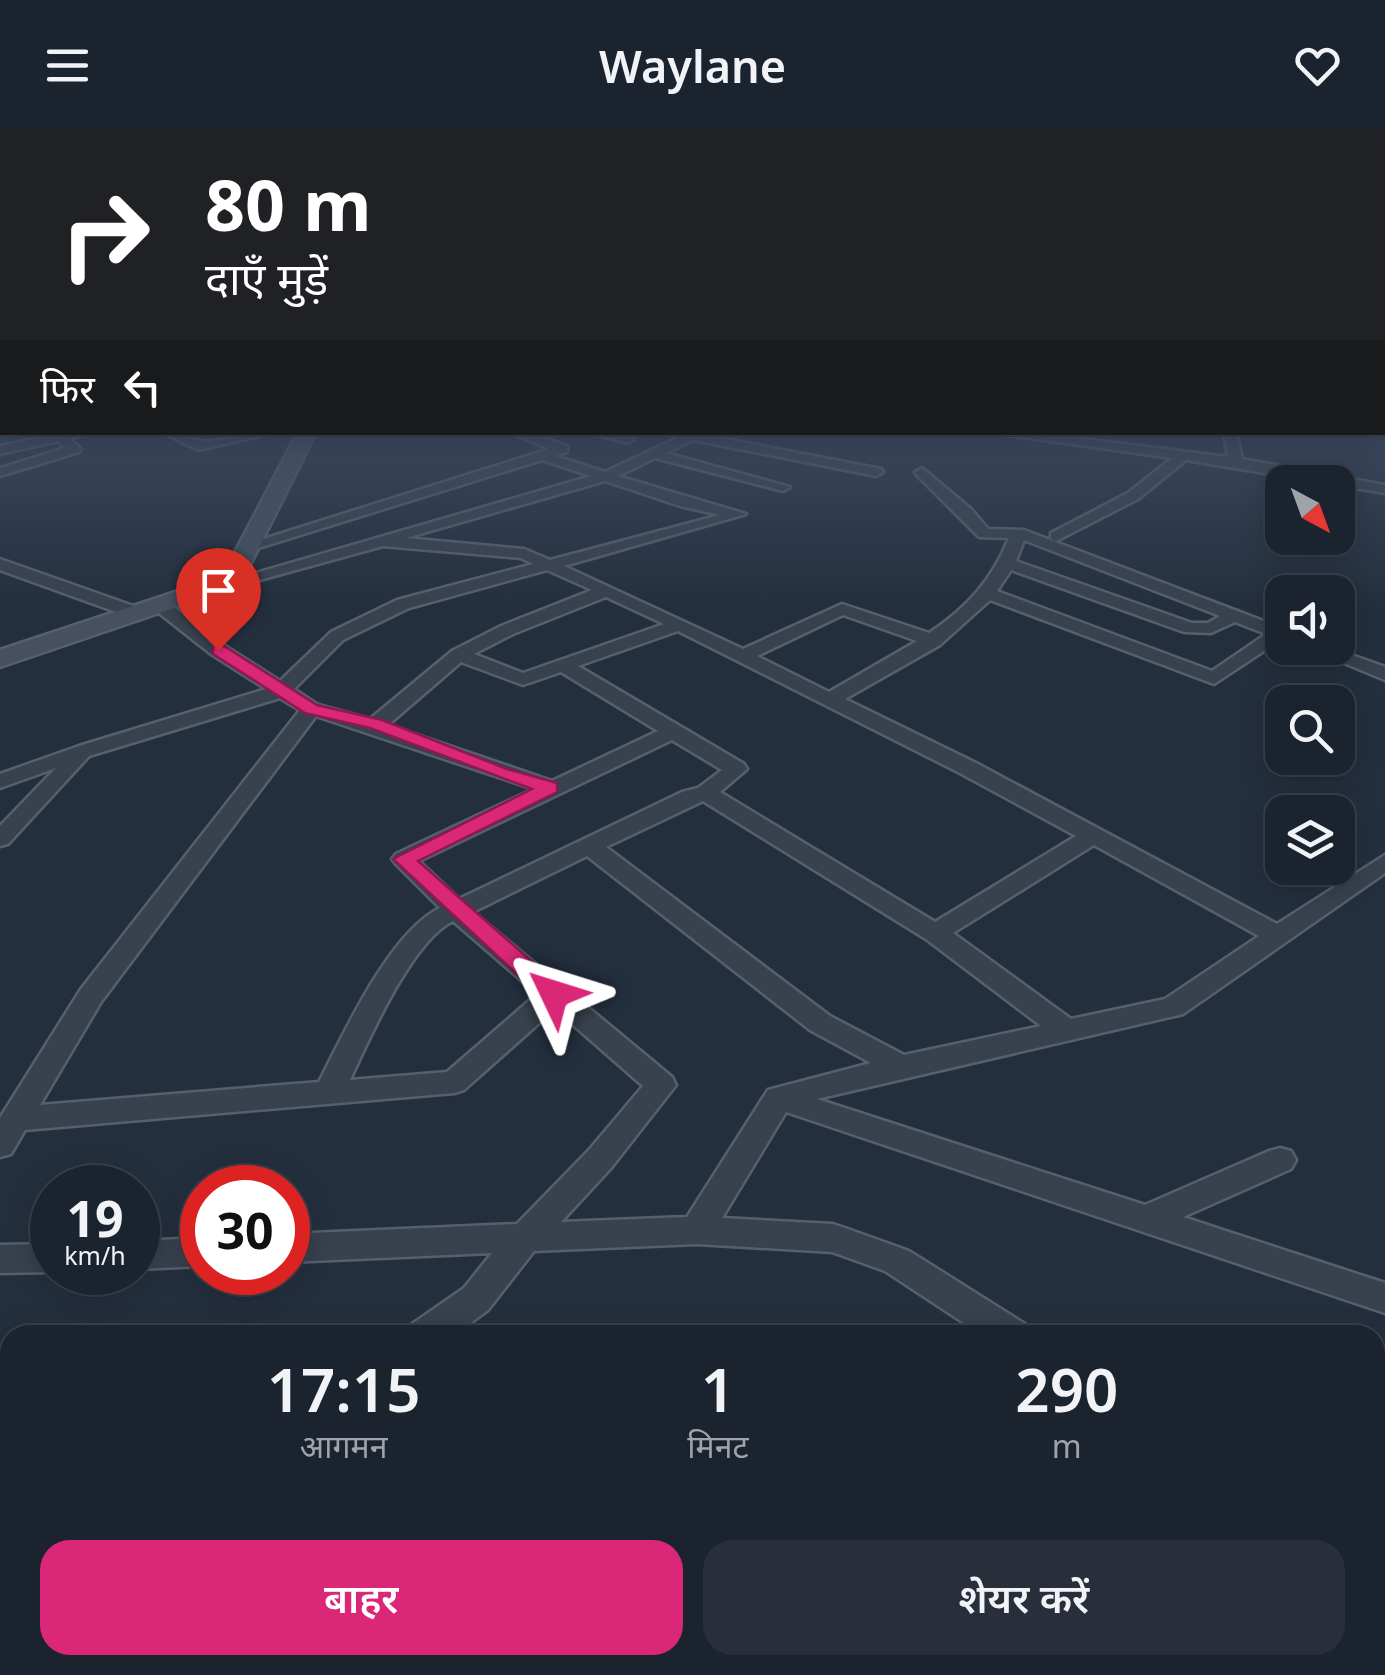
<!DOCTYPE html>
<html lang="hi">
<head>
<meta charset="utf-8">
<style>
	:root { --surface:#1b232e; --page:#282f3a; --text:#f1f3f6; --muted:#a0a4aa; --line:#39404a; --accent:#db2777 }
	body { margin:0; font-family:"Noto Sans","Noto Sans Devanagari",sans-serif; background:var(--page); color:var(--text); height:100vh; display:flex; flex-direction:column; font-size:38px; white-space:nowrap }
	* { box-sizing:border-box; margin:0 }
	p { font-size:32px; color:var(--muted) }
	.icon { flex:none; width:55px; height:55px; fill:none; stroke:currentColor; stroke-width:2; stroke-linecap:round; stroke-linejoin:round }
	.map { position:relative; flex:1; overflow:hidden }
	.drawer { position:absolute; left:0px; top:1195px; width:1385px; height:350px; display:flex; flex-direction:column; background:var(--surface); border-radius:30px 30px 0 0; box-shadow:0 5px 25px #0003,0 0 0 2px var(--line) }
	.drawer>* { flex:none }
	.top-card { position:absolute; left:0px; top:0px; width:1385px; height:305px; box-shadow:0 5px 25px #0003,0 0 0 2px var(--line); background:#202124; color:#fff; overflow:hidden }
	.needle { width:65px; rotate:139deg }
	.buttons { position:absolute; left:1265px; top:335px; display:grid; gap:20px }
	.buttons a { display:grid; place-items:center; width:90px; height:90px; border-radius:20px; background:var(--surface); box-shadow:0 5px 25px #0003,0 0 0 2px var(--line); font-size:50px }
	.speed { position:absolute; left:30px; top:1035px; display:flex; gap:20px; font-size:50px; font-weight:700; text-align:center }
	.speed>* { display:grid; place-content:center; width:130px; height:130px; border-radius:50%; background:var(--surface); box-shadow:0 5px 25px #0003,0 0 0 2px var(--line); line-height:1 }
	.speed small { font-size:25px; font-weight:400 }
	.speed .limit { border:15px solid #d22; background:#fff; color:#111 }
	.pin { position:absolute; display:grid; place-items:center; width:85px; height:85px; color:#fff; margin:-102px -42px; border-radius:50% 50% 50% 0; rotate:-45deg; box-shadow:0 0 10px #0007 }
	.pin .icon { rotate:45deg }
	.me { position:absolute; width:110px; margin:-55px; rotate:311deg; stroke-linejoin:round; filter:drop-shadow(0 0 8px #0008) }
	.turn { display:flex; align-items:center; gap:35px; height:210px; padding:0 40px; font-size:45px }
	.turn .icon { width:130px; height:130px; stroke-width:2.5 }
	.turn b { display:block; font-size:70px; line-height:85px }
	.then { display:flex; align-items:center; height:95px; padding:0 40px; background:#0003; gap:20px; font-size:38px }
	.eta { display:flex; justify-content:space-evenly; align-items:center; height:170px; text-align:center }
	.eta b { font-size:60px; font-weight:600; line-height:70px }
	.action { display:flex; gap:20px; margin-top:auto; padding:20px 40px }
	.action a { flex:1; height:115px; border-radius:30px; background:var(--accent); color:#fff; font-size:40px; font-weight:600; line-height:115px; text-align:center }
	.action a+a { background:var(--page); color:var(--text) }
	header { display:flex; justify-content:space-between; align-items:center; height:130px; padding:0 40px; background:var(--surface); font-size:45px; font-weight:600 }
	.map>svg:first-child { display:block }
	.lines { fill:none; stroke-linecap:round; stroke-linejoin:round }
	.street-casing { stroke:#565f6c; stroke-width:5 }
	.secondary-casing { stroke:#565f6c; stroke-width:5 }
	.street { fill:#38414e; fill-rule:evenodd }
	.secondary { fill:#465061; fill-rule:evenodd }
	.route { fill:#db2777; stroke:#8e194d; stroke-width:2.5 }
</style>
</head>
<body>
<header><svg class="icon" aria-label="menu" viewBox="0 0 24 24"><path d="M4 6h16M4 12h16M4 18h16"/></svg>Waylane<svg class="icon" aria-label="heart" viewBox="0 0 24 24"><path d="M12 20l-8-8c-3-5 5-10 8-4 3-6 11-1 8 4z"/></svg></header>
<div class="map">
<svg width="1385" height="1545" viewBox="0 0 1385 1545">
	<rect width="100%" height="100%" fill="#242f3e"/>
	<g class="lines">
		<g class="street-casing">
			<path id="street" d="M0,263L2,264V271H0Z
				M1382,278H1385V286H1382Z
				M2,290V298L0,299V291Z
				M49,302H90L70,309L81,319L79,322L0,346V338L65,318L58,311L0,324V316L51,305Z
				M162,302C178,302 189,311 202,311C226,312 252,302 277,302L198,320Z
				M510,302H529L567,316V322L555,326L605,342L690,302L881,339L883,342L876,346L693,310L666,323L790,357L783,361L655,328L618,346L746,384L564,436L743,519L842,474L929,503C967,478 992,450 1009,408L979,407L917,345L915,342L922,338L971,379L988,399L1024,400L1282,498V509L1214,554L990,470L940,515L845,569L976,633L1277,794L1385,725V743L1183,884L817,969L1145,1075L1269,1021L1280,1018L1291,1021L1296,1030L1291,1039L1183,1087L1385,1153V1183L786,982L722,1088L833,1094L845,1098L909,1121L1025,1194L1030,1205H982L885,1141L832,1122L697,1114L534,1121L488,1180L454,1205H407L412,1194L464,1158L492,1123L288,1132V1104L517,1094L589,1020L643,956L555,879L464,960L454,963L25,1000L11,1024L0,1027V988L81,859L300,580L280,568L89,626L8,714L0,716V696L56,638L0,658V644L79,616L266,559L211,524L154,479V471H166L225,516L280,551L331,502L397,470L533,434L521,428L383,416L198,467L190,462L591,346L542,330L255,419L241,416L549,319ZM605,351L680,376L720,385L550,430L524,419L406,408ZM1024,410L1220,486L1208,493H1192L1016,431ZM547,440L592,460L501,496L452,521L370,589L318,575L294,559L343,510L409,478ZM1011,440L1184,502L1211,503L1235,492L1266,504L1212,541L997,461ZM606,467L664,494L523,543L474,524L513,504ZM843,485L917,511L829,562L757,526ZM678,501L960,643L1076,706L935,792L720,662L747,639L744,634L578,536ZM461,532L523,555L561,542L658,601L552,651L388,595ZM316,586L534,659L396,724L392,729L396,734L440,778C390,802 344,903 319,952L40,975L101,872ZM672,610L722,640L698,658L682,662L459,769L419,731ZM703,671L926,809L1041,896L904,925L830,886L606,717ZM1094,715L1259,806L1165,869L1071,889L953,803ZM587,726L810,900L871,933L768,960L687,1087L561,1092L611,1038L676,955L672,947L473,782ZM453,791L537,864L447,942L350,950C370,907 412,811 453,791Z
				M586,302H614L634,309L628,313Z
				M986,302H1027L1228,327L1224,302H1236L1242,329L1385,355V363L1186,330L1138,369L1056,411L1051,409V403L1128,363L1172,328Z
				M0,429L142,479L145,483L130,487L0,440Z
				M1308,518H1332L1385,537V550Z
				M202,1108V1136L138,1139V1111Z
				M52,1114V1142L0,1143V1115Z
				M1375,1335L1385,1339V1379L1375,1375Z
				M10,1469V1516L0,1520V1473Z
				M642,1535H694L690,1545H637Z
				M914,1535H962L967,1545H918Z"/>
		</g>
		<g class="secondary-casing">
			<path id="secondary" d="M298,302H316L248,439L206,467L0,537V520L190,457L231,430Z"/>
		</g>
		<use href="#street" class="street"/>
		<use href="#secondary" class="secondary"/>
	</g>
	<linearGradient id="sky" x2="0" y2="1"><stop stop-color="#141a22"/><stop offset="0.55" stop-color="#3f4d63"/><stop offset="1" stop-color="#3f4d63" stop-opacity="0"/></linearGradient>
	<rect width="1385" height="476" fill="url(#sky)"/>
	<path class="route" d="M213,516H224L317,575L382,590L507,639L557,653V662L418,731L563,859L566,864L563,870H545L393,729L532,659L370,598L305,583L213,524Z"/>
</svg>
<div class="buttons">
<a><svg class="needle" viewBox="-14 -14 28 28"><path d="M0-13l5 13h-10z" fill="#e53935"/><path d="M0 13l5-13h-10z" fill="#a0a4aa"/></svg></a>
<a><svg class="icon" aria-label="sound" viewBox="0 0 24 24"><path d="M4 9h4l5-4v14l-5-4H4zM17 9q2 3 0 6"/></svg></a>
<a><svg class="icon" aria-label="search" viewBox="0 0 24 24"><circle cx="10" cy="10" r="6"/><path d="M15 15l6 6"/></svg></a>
<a><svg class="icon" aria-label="layers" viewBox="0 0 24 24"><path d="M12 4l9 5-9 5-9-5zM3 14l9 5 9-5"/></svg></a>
</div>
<div class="speed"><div>19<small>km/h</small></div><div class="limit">30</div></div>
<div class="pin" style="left:218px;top:520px;background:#d93025"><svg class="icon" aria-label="arrive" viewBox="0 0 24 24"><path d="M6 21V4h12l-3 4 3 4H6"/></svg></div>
<svg class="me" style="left:554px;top:864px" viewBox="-20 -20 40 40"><path d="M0-17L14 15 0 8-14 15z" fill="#db2777" stroke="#fff" stroke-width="4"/></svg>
<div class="top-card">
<div class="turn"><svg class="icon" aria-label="right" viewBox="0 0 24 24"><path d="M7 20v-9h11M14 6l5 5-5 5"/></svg><div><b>80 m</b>दाएँ मुड़ें</div></div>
<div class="then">फिर<svg class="icon" aria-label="left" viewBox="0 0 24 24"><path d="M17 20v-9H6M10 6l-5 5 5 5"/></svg></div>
</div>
<section class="drawer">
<div class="eta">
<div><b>17:15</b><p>आगमन</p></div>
<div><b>1</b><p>मिनट</p></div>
<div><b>290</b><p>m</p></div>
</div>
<div class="action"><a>बाहर</a><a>शेयर करें</a></div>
</section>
</div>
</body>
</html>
